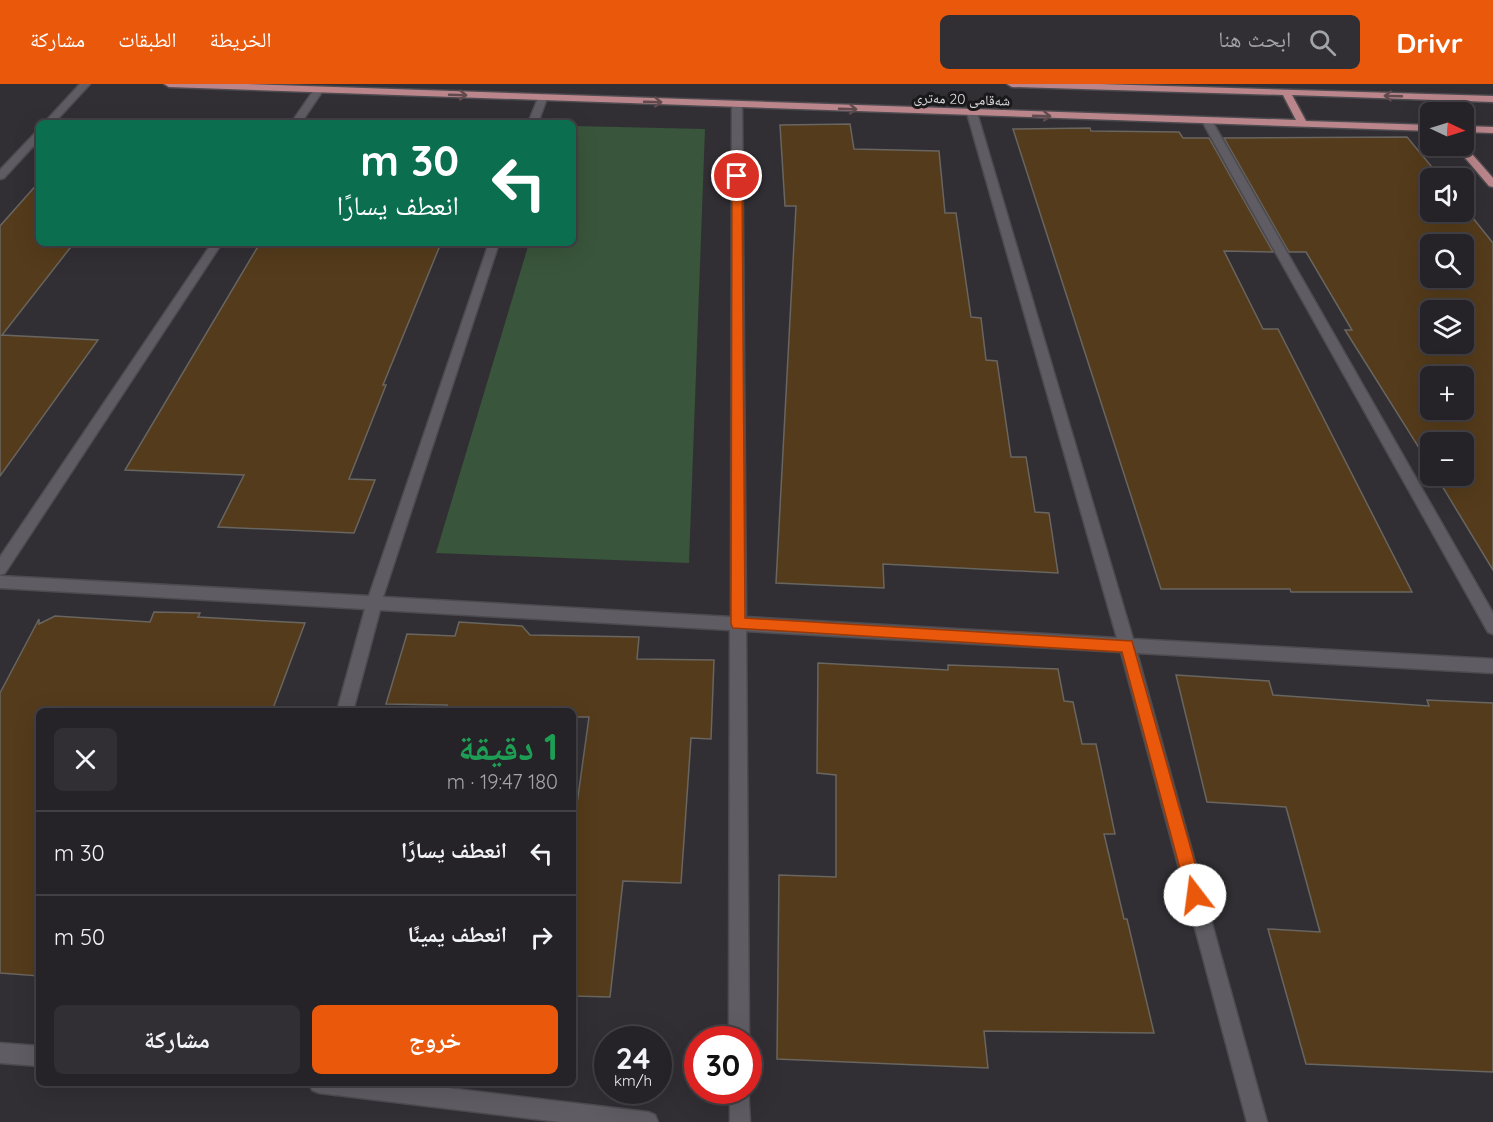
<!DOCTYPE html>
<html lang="ar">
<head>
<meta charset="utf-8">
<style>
	:root { --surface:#252327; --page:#312f33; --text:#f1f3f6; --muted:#a3a4a7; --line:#424044; --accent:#ea580c }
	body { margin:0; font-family:Quicksand,"Noto Naskh Arabic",sans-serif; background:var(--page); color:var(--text); direction:rtl; height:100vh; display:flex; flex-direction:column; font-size:22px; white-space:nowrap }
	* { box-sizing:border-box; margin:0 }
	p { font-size:20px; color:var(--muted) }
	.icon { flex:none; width:33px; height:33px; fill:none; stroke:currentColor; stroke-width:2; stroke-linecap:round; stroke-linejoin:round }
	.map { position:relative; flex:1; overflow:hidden; direction:ltr }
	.panel { position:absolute; left:36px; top:624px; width:540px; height:378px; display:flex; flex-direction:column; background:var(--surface); border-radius:9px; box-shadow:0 6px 24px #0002,0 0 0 2px var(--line); direction:rtl }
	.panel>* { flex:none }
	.guide { position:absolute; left:36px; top:36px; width:540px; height:126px; border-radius:9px; box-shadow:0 6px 24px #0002,0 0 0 2px var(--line); direction:rtl; background:#0b6e4f; color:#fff; overflow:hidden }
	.needle { width:39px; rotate:94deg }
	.fabs { position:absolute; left:1420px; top:18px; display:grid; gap:12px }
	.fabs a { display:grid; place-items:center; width:54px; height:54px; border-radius:9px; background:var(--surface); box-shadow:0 6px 24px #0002,0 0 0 2px var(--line); font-size:30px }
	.speed { position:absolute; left:594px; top:942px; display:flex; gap:12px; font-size:30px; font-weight:700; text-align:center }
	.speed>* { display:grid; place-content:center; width:78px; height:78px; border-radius:50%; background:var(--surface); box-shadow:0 6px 24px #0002,0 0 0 2px var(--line); line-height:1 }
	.speed small { font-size:15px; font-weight:400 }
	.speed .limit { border:9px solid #d22; background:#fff; color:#111 }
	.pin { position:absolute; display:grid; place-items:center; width:51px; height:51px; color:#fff; margin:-26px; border:3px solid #fff; border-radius:50%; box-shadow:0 2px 6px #0007 }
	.me { position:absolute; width:66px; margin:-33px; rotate:345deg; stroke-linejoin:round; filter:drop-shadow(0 0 4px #0008) }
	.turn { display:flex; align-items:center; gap:21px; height:126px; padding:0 18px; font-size:27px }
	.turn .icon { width:78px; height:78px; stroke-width:2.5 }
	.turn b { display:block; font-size:42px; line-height:51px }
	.round { display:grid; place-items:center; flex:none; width:63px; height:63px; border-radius:9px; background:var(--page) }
	.headline { display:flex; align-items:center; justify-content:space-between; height:102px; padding:0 18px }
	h1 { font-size:36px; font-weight:700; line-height:45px; color:#1e9e55 }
	.button { display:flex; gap:12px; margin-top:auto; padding:12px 18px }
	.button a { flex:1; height:69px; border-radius:9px; background:var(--accent); color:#fff; font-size:24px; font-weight:700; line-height:69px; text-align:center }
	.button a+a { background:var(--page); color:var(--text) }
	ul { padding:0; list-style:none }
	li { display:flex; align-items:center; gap:18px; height:84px; padding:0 18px; border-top:2px solid var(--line) }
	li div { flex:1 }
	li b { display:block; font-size:22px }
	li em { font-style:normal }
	header { display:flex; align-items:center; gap:36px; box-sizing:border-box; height:84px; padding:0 30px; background:var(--accent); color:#fff }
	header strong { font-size:28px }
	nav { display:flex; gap:33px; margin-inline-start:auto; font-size:21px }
	.search { width:420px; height:54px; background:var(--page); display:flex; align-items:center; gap:15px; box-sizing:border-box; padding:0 21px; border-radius:9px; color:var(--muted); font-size:22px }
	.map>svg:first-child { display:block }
	.green { fill:#39553b }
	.building { fill:#543b1b; stroke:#696560; stroke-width:1.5; fill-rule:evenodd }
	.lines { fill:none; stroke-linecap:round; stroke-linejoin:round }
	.minor-casing { stroke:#4d4b4f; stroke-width:3 }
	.major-casing { stroke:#4d4b4f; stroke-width:3 }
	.minor { fill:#5f5d63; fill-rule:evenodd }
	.major { fill:#ba868b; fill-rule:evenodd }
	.oneway { stroke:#614a4d }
	.route { fill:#ea580c; stroke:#983908; stroke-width:1.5 }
	.labels { text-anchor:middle; stroke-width:6; stroke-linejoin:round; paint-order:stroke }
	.far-street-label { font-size:14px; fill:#e0dfe2; stroke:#19181a }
</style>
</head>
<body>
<header>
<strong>Drivr</strong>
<div class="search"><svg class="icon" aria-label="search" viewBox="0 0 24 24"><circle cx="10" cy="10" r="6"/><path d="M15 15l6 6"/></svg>ابحث هنا</div>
<nav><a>الخريطة</a><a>الطبقات</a><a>مشاركة</a></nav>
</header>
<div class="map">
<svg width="1493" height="1038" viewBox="0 0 1493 1038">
	<rect width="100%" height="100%" fill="#312f34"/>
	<path class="green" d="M573,42L705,45L689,479L436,469L529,159H573Z"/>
	<path class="building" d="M850,40L854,65L939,67L945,129H956L971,233L981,234L986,276L997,277L1011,373H1026L1035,428L1049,429L1058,489L883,480L884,504L776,499L796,122H785L780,41Z
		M1090,44L1091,47L1179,48L1183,54H1209L1273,168L1224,167L1263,245H1278L1412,508H1291L1290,505H1161L1013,45Z
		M1407,53L1441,94H1431V128H1464V123L1493,159V486L1436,392H1464V358H1431V383L1345,246H1352L1306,168H1289L1224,54ZM1431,160H1464V194H1431ZM1431,226H1464V260H1431ZM1431,292H1464V326H1431Z
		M39,98V159H74L2,251L98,256L0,392V142Z
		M260,159H441L383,301H386L349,395L375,396L354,449L218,443L244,391L125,386Z
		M154,528L200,529L198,533L305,539L272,627H39V892L0,889V609L39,535V540L55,532L150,538Z
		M459,538L522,542L530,551L639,553L637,575L714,576L711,655L691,654L681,799L623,797L610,913L573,912V749L589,633H573V627H445L447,621L386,620L407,550L455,552Z
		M818,579L948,586V581L1058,585L1064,617L1073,618L1082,660H1096L1115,750H1104L1124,835H1127L1154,949L984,947L988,984L777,975L779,791L836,793V691L817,689Z
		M1176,591L1269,597L1273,611L1429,622L1427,616L1493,619V988L1306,980L1268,845L1320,848L1286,723L1207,718Z"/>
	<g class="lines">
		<g class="minor-casing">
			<path id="minor" d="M80,0H90L54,39H44Z
				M316,3L324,5L301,39H291Z
				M539,12L547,14L538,39H528Z
				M737,18L742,21L746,533L1117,554L967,29L972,26L977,29L1133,555L1493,575V589L1137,569L1267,1038H1247L1121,568L746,547L749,956L748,957L729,956L730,546L380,526L353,627H337L365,525L0,504V492L369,512L489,159H499L383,513L731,533L732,21Z
				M1207,34L1212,37L1493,529V550L1488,548L1202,37Z
				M39,47V56L4,94L0,95V86L36,48Z
				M212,159H222L5,489L0,491V473Z
				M0,959L39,962V982L0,979Z
				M309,999H406L648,1028L655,1031L658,1038H560L319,1009L312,1006Z
				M748,1002L750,1038H730V1006H748Z"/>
		</g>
		<g class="major-casing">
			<path id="major" d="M164,0H247L1296,36L1283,11L1012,3L1007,0H1100L1493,12V18L1292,11L1306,37L1431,41V47L169,3Z
				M1464,42L1493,43V49L1464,48Z
				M1464,61L1493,94V103L1489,102L1455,62Z"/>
		</g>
		<use href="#minor" class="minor"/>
		<use href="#major" class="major"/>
	</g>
	<defs><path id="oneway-shaft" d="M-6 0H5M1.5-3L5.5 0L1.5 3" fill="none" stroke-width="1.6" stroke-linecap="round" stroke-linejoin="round" transform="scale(1.5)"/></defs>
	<g class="oneway">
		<use href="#oneway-shaft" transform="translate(458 11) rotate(2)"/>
		<use href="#oneway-shaft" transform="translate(1393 12) rotate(-178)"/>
		<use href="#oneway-shaft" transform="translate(653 18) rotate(2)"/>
		<use href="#oneway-shaft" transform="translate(848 25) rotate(2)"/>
		<use href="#oneway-shaft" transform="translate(1042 32) rotate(2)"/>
	</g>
	<path class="route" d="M737,89L742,92L745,534L1132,557L1204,811L1201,817L1195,820L1189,817L1187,811L1122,568L733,544L731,540L732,92Z"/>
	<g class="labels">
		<g class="far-street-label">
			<text transform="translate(962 15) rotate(2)" y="5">شەقامی 20 مەتری</text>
		</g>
	</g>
</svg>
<div class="fabs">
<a><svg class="needle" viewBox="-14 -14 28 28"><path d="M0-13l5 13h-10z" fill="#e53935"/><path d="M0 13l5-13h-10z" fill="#a3a4a7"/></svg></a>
<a><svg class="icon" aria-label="sound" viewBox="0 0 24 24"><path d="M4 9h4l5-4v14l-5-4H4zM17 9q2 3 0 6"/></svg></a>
<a><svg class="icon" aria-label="search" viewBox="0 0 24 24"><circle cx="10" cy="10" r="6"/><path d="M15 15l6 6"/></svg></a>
<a><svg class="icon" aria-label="layers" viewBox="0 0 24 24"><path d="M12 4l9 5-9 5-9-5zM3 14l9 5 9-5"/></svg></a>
<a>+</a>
<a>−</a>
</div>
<div class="speed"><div>24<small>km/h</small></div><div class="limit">30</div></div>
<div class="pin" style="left:737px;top:92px;background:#d93025"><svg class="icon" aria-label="arrive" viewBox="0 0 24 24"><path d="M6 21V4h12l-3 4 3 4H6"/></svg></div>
<svg class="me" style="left:1195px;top:811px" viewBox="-20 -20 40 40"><circle r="19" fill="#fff"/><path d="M0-13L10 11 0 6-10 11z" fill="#ea580c"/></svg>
<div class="guide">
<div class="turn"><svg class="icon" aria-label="left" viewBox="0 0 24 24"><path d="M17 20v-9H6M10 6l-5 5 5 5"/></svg><div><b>30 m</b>انعطف يسارًا</div></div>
</div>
<section class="panel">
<div class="headline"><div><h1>1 دقيقة</h1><p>180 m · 19:47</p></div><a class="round"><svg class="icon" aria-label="close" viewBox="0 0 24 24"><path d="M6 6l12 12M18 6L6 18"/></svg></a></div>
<ul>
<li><svg class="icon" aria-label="left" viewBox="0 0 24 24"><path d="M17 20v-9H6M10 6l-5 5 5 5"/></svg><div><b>انعطف يسارًا</b></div><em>30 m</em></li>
<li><svg class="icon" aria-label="right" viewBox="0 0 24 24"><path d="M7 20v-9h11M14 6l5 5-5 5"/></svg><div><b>انعطف يمينًا</b></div><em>50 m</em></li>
</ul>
<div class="button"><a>خروج</a><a>مشاركة</a></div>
</section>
</div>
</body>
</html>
